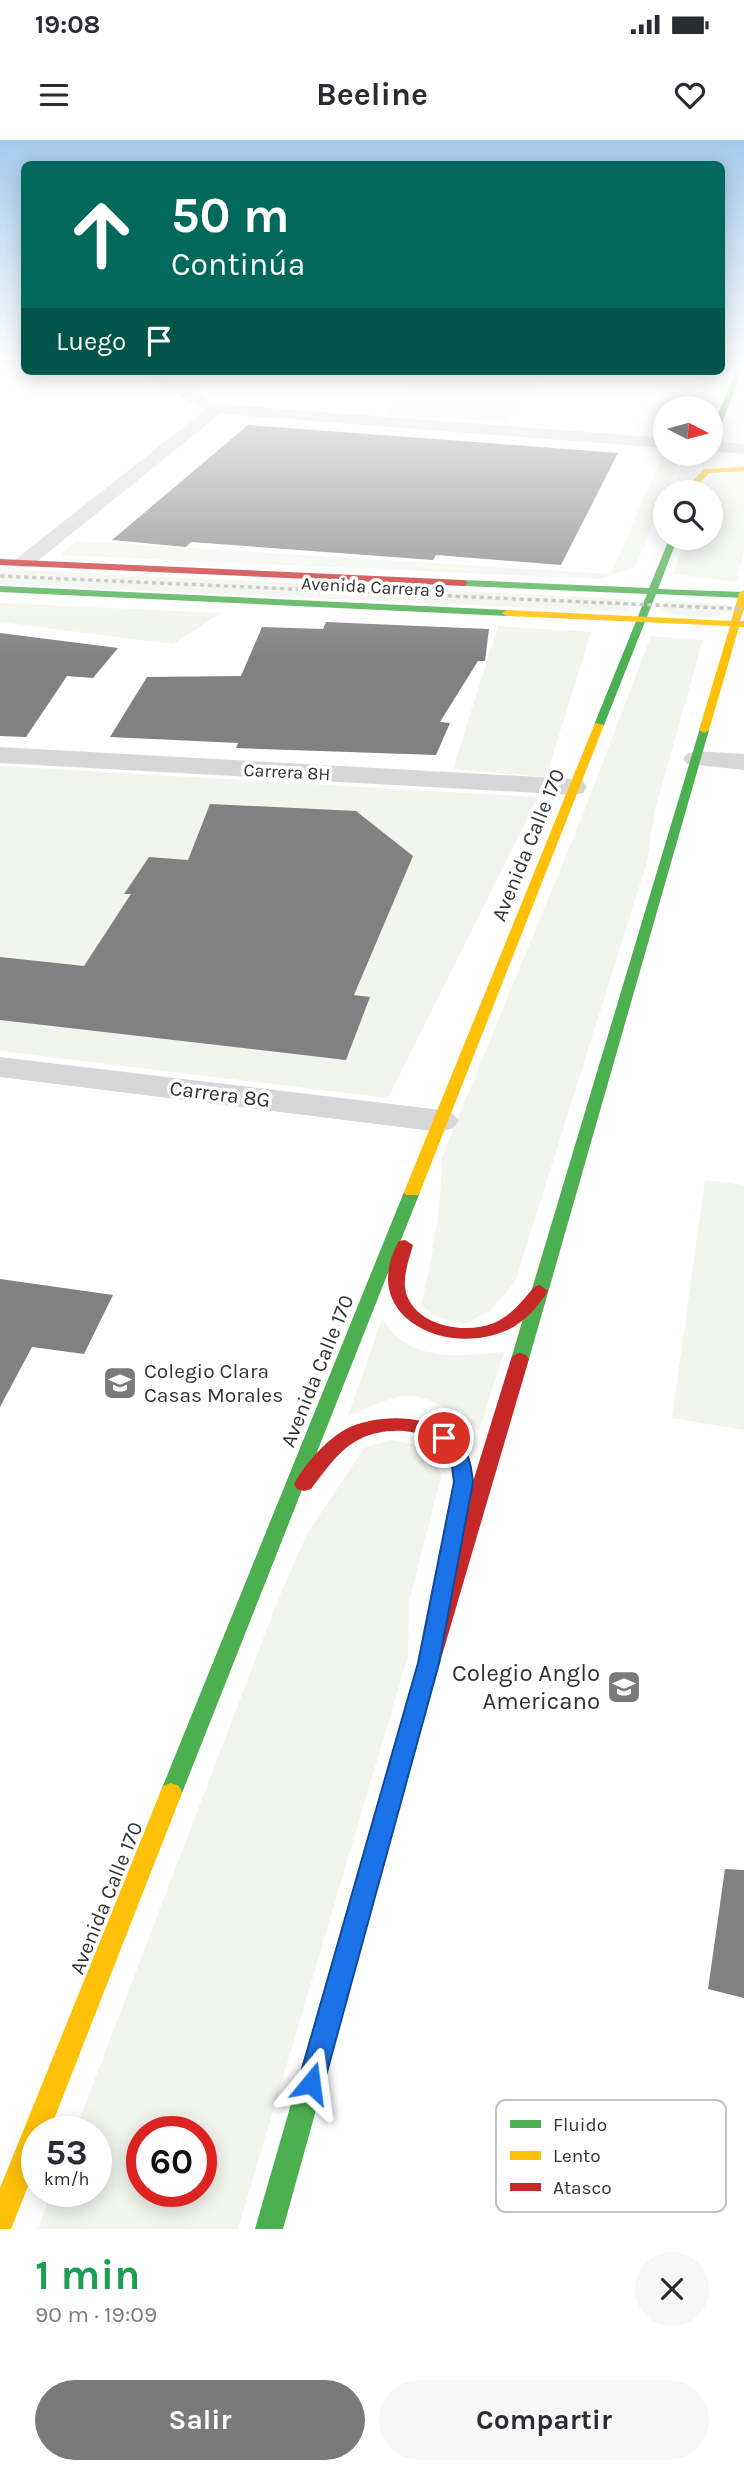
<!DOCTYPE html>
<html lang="es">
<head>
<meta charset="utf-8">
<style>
	:root { --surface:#fff; --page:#f7f7f7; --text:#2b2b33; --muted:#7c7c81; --accent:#7a7a7a }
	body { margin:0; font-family:Karla,sans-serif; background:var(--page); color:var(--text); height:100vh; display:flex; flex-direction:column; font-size:26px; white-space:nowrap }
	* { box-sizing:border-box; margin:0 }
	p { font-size:23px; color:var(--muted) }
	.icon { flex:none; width:38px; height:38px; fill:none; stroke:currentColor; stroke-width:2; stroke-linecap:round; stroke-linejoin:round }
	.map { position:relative; height:2089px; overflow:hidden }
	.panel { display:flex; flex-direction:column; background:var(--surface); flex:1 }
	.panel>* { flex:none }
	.hud { position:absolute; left:21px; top:21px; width:704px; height:214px; border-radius:10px; box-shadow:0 4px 18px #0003; background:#00695c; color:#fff; overflow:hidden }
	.needle { width:46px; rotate:96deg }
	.buttons { position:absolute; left:653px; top:256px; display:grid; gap:14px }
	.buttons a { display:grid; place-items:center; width:70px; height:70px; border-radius:50%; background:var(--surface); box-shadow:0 4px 18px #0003; font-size:35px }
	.speed { position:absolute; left:21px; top:1976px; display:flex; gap:14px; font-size:35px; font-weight:700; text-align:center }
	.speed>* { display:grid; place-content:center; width:91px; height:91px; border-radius:50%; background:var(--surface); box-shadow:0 4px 18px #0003; line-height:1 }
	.speed small { font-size:18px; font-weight:400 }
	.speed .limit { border:10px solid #d22; background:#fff; color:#111 }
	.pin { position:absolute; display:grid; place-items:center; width:60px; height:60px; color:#fff; margin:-30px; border:4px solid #fff; border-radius:50%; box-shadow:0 2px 7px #0007 }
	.me { position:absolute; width:77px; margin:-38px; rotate:16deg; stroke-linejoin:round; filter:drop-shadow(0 0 5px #0008) }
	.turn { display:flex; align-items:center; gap:24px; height:147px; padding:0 35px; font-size:32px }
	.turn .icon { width:91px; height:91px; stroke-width:2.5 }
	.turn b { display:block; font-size:49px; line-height:60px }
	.then { display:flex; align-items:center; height:66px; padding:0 35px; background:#0003; gap:14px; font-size:26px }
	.round { display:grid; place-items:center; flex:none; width:74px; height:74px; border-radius:37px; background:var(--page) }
	.overview { display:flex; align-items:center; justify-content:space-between; height:119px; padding:0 35px }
	h1 { font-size:42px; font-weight:700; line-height:52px; color:#1e9e55 }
	.cta { display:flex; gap:14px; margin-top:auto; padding:14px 35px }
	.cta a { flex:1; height:80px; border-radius:42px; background:var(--accent); color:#fff; font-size:28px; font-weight:700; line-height:80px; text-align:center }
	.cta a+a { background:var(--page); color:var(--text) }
	.status { display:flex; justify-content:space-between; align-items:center; height:49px; padding:0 35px; background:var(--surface); direction:ltr }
	.status svg { height:19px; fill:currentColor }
	header { display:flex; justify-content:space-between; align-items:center; height:91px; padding:0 35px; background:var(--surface); font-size:32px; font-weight:700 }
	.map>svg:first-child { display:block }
	.green { fill:#f1f5ed; fill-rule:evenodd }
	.building { fill:#818181 }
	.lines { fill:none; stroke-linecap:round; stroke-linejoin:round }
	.street { fill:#d7d7d7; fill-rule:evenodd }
	.fast { fill:#4caf50; fill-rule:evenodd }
	.slow { fill:#ffc107; fill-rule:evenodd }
	.jam { fill:#c62828; fill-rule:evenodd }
	.rail { stroke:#bebebe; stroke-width:3.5; stroke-dasharray:4.5 3.5; stroke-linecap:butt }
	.route { fill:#1a73e8; stroke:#114b97; stroke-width:2 }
	.labels { text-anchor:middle; stroke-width:7; stroke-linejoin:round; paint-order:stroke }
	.far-street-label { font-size:18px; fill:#333; stroke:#fff }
	.street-label { font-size:21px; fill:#333; stroke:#fff }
	.poi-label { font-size:21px; fill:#333; stroke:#fff; text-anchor:start }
	.near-poi-label { font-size:24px; fill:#333; stroke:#fff; text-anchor:end }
	.key { fill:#fff; stroke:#c2c2c2; stroke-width:2 }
	.key-label { font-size:19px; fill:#333 }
</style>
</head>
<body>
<div class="status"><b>19:08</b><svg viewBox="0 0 49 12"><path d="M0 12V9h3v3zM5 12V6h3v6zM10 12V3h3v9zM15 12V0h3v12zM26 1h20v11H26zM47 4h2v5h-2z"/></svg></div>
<header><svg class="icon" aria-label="menu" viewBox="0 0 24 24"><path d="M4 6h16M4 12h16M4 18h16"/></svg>Beeline<svg class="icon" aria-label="heart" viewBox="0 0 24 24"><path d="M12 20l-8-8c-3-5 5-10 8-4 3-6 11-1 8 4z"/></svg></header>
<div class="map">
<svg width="744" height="2089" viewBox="0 0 744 2089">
	<rect width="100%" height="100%" fill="#fff"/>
	<path class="green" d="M427,231H543L505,282L386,274Z
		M665,309V313H682L635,427L600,439L61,415L76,401L611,434Z
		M744,331V412L736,442L673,434L686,397H710V352H704L710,334Z
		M0,429L625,459L631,461L629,471L625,472L0,444Z
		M669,461L723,464L728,466L727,473C711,480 679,476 662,472L665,462Z
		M0,463L221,473L173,504L0,482Z
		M498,486L591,492L546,637L453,629Z
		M651,496L703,500L655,669L647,722L515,1142L490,1171L465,1183L437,1177L421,1165C433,1116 441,1069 442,1017L581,679Z
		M0,626L538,657L388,958L0,911Z
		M705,1040L744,1045V1290L672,1278Z
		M382,1179C388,1186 394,1195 401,1200C429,1221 471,1215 504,1212L479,1290C457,1275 427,1251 399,1257C382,1260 364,1270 348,1276Z
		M392,1300C421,1306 435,1305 441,1337L409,1461L408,1516L238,2089H38L52,2051H96V1992L75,1991L280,1455L307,1394L365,1307ZM142,1992H201V2051H142Z"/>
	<path class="building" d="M248,285L449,300L618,313L561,425L436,415L433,420L191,402L186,407L112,400Z
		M326,482L489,489L485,521H478L440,582L450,583L436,615L236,608L238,603L110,597L147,537L241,536L262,487L323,489Z
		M0,493L118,508L93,538L67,536L26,597L0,596Z
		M210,664L356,671L413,716L354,855L370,857L346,920L0,880V817L84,826L131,754H124L149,717L188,720Z
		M0,1139L113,1155L84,1214L32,1207L0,1267Z
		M725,1729L744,1730V1858L708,1849Z"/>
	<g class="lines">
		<path class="street" d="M136,231H155L219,264L665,298V308L220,274L30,427H16L13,423L16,419L205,270Z
			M710,301L744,304V314L710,311Z
			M0,607L574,639L583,641L587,647L583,653L574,655L0,623Z
			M696,611L744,614V630L687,624L683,619L687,614Z
			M0,917L441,970L453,974L459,981L453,988L441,992L0,937Z"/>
		<path class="fast" d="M738,226L744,227L714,303L710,305V293Z
			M670,397H678L658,449L744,452V458L656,454L604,585L599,588L594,585L647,454L464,446L460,443L464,440L649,448Z
			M0,446L507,470L512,473L507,476L0,452Z
			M700,588L709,590L529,1219L526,1223H514L511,1219Z
			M412,1047L420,1052L182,1653L179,1660L171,1663L163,1660L160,1653L404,1052Z
			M432,1503L439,1506L443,1512L283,2089H255L421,1512L425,1506Z"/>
		<path class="slow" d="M744,327V331L709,333L698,345L691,343L704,329Z
			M744,450V469L740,481H744V487H739L709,590L704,593L699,590L730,486L507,476L502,473L507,470L731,481L739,453Z
			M595,583L604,585L420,1052L418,1055H406L404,1052Z
			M171,1643L179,1646L182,1653L49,1992H37V2024L11,2089H0V2048L160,1653L163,1646Z"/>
		<path class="jam" d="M0,419L464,440L468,443L464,446L0,425Z
			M405,1100L413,1105C409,1120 402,1137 406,1153C416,1186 465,1195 494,1183C511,1176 523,1160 534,1147L540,1145L548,1151C538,1167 523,1184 505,1191C444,1217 357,1175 399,1101Z
			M520,1213L526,1215L529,1219L443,1512L439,1518L432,1521L425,1518L421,1512L462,1379L450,1378L447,1373C451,1356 458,1336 451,1320C438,1287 387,1285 360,1299C339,1309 325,1331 311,1349L304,1351L297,1349L294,1344C305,1324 326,1300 346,1289C393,1266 479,1278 472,1345L511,1219L514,1215Z"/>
		<path class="rail" d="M0,436L744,469"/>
	</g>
	<linearGradient id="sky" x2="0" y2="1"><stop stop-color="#a3caec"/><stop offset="0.44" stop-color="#fff"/><stop offset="1" stop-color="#fff" stop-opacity="0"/></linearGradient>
	<rect width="744" height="518" fill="url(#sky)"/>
	<path class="route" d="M444,1291C466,1298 471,1322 473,1342L439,1523L324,1943L321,1952L311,1956L302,1952L298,1943L418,1523L454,1342L451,1319L435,1298L437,1293Z"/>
	<defs>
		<g id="school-square" transform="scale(1.75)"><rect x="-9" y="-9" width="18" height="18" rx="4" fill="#7a7a7a" stroke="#fff"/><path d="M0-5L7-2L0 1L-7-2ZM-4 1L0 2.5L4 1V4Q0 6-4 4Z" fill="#fff"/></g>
	</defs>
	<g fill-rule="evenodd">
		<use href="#school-square" x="120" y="1243"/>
		<use href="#school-square" x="624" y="1547"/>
	</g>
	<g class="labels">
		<g class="far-street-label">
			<text transform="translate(373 447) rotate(3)" y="6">Avenida Carrera 9</text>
			<text transform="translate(287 632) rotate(3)" y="6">Carrera 8H</text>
		</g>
		<g class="street-label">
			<text transform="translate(528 705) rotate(-68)" y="7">Avenida Calle 170</text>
			<text transform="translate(220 954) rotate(7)" y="7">Carrera 8G</text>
			<text transform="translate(317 1231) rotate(-68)" y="7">Avenida Calle 170</text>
			<text transform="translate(106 1758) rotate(-68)" y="7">Avenida Calle 170</text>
		</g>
		<g class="poi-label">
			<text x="144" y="1238">Colegio Clara<tspan x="144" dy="24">Casas Morales</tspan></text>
		</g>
		<g class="near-poi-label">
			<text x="600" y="1541">Colegio Anglo<tspan x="600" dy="28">Americano</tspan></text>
		</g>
	</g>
	<rect x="496" y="1960" width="230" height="112" rx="10" class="key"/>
	<rect x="510" y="1980" width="31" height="8" fill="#4caf50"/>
	<rect x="510" y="2011" width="31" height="9" fill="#ffc107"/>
	<rect x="510" y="2043" width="31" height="8" fill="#c62828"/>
	<g class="key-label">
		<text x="553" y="1991">Fluido</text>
		<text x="553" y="2022">Lento</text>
		<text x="553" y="2054">Atasco</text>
	</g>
</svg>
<div class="buttons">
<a><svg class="needle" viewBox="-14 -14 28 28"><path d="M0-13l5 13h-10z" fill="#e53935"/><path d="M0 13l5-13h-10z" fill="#7c7c81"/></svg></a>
<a><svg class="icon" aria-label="search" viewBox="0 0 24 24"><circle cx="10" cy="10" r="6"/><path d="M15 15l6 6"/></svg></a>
</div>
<div class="speed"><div>53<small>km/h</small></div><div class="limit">60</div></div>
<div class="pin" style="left:444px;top:1298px;background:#d93025"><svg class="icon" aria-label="arrive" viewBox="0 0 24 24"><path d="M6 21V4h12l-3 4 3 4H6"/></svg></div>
<svg class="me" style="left:311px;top:1943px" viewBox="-20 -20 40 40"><path d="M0-17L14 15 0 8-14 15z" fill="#1a73e8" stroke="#fff" stroke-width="4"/></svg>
<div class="hud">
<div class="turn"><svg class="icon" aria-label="ahead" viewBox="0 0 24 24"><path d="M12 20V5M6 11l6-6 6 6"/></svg><div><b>50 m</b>Continúa</div></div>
<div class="then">Luego<svg class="icon" aria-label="arrive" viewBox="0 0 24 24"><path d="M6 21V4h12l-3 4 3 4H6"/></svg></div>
</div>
</div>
<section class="panel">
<div class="overview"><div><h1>1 min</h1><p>90 m · 19:09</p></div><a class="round"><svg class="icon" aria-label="close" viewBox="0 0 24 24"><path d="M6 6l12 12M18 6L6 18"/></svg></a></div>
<div class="cta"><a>Salir</a><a>Compartir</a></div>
</section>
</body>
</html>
